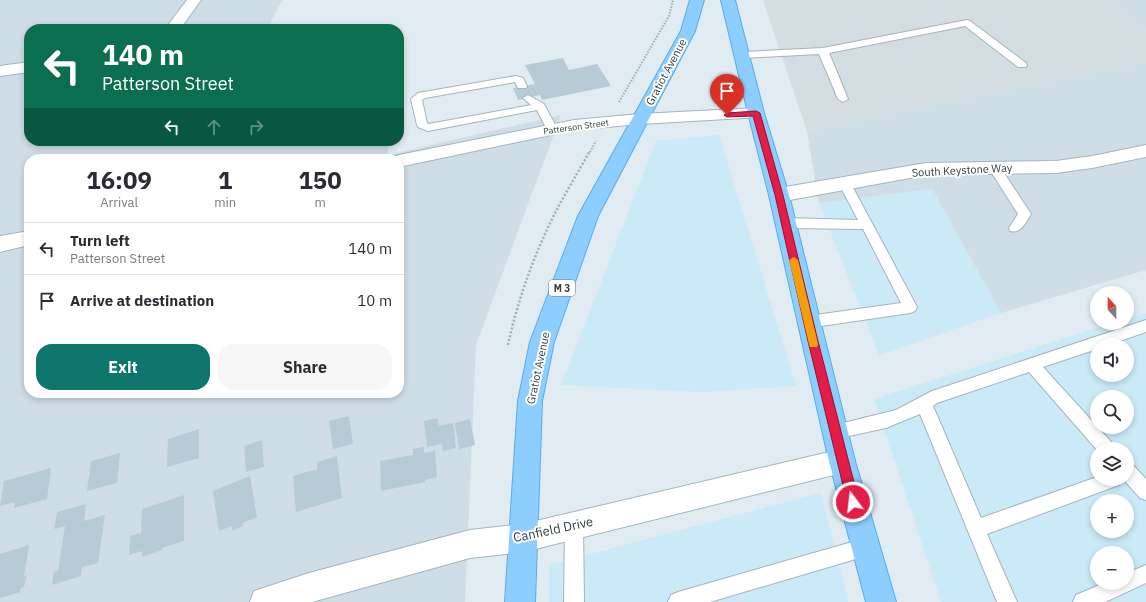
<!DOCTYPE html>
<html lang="en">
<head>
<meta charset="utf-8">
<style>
	:root { --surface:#fff; --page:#f7f7f7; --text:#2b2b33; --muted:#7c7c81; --line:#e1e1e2; --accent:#0f766e }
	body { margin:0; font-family:"IBM Plex Sans",sans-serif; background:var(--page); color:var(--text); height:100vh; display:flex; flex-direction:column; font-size:15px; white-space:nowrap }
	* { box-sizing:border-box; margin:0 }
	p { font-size:13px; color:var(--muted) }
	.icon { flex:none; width:22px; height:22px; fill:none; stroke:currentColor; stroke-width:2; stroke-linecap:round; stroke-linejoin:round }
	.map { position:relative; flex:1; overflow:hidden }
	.drawer { position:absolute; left:24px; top:154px; width:380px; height:244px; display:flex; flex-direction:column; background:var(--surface); border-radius:16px; box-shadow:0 2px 6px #0003 }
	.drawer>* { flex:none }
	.top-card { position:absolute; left:24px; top:24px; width:380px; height:122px; border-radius:16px; box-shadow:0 2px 6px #0003; background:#0b6e4f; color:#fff; overflow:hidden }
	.needle { width:26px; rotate:339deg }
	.fabs { position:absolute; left:1090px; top:286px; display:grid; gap:8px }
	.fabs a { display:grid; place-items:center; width:44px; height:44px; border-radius:50%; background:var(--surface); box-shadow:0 2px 6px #0003; font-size:20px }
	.pin { position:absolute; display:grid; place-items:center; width:34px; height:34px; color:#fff; margin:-41px -17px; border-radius:50% 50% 50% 0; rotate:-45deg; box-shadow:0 0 4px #0007 }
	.pin .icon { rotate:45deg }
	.me { position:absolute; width:44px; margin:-22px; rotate:345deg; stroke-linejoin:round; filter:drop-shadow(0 0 3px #0008) }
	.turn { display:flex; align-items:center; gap:14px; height:84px; padding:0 12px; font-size:18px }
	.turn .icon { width:52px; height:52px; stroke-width:2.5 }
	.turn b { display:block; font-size:28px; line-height:34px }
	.lanes { display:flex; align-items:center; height:38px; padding:0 12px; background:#0003; justify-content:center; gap:20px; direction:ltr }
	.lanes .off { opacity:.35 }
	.eta { display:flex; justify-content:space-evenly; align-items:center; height:68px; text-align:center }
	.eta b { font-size:24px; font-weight:700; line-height:28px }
	.cta { display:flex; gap:8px; margin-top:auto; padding:8px 12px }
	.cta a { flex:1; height:46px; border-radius:16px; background:var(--accent); color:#fff; font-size:16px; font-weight:700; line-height:46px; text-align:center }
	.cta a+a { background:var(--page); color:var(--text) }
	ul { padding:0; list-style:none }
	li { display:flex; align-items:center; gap:12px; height:52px; padding:0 12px; border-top:1px solid var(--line) }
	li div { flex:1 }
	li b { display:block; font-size:15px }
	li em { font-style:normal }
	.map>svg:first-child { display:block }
	.residential { fill:#cfdde7; fill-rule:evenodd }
	.commercial { fill:#caeaf7; fill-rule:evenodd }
	.industrial { fill:#d4dde1 }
	.building { fill:#b7cbd5 }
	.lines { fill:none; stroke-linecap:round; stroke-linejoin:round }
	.lane-casing { stroke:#a4b4be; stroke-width:2 }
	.street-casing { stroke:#a4b4be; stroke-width:2 }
	.primary-casing { stroke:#56adec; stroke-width:2 }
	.path-far1 { stroke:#94b0c1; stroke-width:2; stroke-dasharray:1.5 1.5; stroke-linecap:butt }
	.path { stroke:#94b0c1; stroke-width:2.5; stroke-dasharray:2 2; stroke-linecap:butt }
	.lane { fill:#fff; fill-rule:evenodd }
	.street { fill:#fff; fill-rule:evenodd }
	.primary { fill:#8dceff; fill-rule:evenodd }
	.route { fill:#e11d48; stroke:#92132f }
	.slow { fill:#f59e0b }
	.labels { text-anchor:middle; stroke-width:4; stroke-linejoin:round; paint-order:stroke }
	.far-street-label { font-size:9px; fill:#323e44; stroke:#fff }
	.shield { fill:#fff; stroke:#70787c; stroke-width:1 }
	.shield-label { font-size:10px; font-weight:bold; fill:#323e44 }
	.street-label { font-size:11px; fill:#323e44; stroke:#fff }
	.near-street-label { font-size:13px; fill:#323e44; stroke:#fff }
</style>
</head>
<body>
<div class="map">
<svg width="1146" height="602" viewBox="0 0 1146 602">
	<rect width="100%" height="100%" fill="#e1ebf2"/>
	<path class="residential" d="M0,0H282L267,29H29V141H388V155L561,115L476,345L465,602H0ZM29,159H399V393H29Z
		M1112,0H1146V32Z
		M1146,62V270L1001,313L932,189L819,203L807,131Z"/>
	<path class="commercial" d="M719,135L796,386L702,392L561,385L656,141Z
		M932,189L1001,313L879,355L819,203Z
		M1146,313V602H941L874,399L1113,323H1127V319ZM1097,345H1127V375H1097ZM1097,397H1127V427H1097ZM1097,449H1127V479H1097ZM1097,501H1127V531H1097ZM1097,553H1127V583H1097Z
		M821,493L848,602H549V565Z"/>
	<path class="industrial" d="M763,0H1112L1146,32V62L807,131Z"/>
	<path class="building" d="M563,58L569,70L597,64L611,86L542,100L540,95L518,100L513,88L535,84L525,65Z
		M349,416L353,444L333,449L329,421Z
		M438,418L439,426L453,423L456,448L443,451L442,444L427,447L424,421Z
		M470,419L475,445L459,449L455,423Z
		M199,429V458L167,467L168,439Z
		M262,440L264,467L246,472L244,446Z
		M424,447V453L435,451L437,477L425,480V482L381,491L380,461L413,455V449Z
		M120,453L117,483L87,491L91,461Z
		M337,456L342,498L296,512L293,476L317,469V462Z
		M51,468L47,499L14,508L15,502L0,506L4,481Z
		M250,476L257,517L243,523V526L232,531V526L219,531L213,491Z
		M184,495V541L162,548V550L142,557V551L129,555L130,536L141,533L142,509Z
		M86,504L84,521L105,515L98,563L82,567L81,576L52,585L54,572L58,571L65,526L54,529L57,512Z
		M29,545L24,576L27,575L24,587L21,588L20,592L0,598V554Z"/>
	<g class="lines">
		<g class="lane-casing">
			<path id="lane" d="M967,20L970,21L1026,63L1027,65L1026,67H1018L965,26L829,53L848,99L843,102L838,99L819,54L742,58L737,55L742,52L823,48Z
				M516,76L523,78L527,86L526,88H518L515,82L425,98L422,100L427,123L429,124L531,105L523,98L528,95L544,104L558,130L556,132H548L537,110L428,131L418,127L417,125L411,99L418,93Z
				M994,163L998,164L1031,214C1026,222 1021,234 1010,231L1009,228L1018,214L988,167L990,164Z
				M845,180L849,181L851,184L917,307L915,311L910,313L808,328L803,326L801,322L803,318L808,316L901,303L863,229L785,228L781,226L779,223L781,220L785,218L858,220L839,184L841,181Z
				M1146,320V332L1108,345H1097V349L1043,367L1113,444L1115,449L1097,450L1029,372L937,403L933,406L981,518L1097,477V479H1122L1119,485L987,534L1017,602H997L920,414L886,428L835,439L829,437L827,432L829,427L835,425L896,410L932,391Z
				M1127,463L1133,465L1146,479V500L1140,498L1123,479H1127Z
				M574,516L580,519L583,525L584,602H564L565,525L568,519Z
				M866,538L872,541L875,547L872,553L866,556L710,602H668L671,595L678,592Z
				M1146,565V583L1105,602H1073L1076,595L1104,583H1127V573Z"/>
		</g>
		<g class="street-casing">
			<path id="street" d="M187,0H201L180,29H165Z
				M29,62V72L0,76V66Z
				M756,108L762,109L764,113L762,117L640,124L574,130L399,167V159H391L393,157L399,155L574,120L640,114Z
				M1146,145V157L1092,168L1056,173L926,175L779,202L772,200L769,195L772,190L779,188L926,163L1056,161L1092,156Z
				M29,231V245L0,252V236Z
				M842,449L851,452L855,461L851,470L842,473L523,552L470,558L312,602H250L254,591L309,573L470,530L523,524Z"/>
		</g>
		<g class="primary-casing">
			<path id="primary" d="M690,0H704L695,31L598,216L554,342L542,401L535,602H505L518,401L530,342L578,216L681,31Z
				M721,0H735L764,113L789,195L855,461L896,602H866L829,461L769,195L748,113Z"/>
		</g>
		<path class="path-far1" d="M619,102L669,16L673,0
			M590,152L596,141"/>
		<path class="path" d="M508,345C518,299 534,255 555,213C566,192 578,172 590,151"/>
		<use href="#lane" class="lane"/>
		<use href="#street" class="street"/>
		<use href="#primary" class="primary"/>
	</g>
	<path class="route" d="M756,111L760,113L783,195L817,337L859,502L857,506L853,508L849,506L847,502L807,337L775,195L753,116L727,117L724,115L727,113Z"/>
	<path class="slow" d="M794,257L798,260L818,344L817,347H810L809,344L789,260Z"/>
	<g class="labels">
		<g class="far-street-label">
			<text transform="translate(576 127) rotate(-8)" y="3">Patterson Street</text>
		</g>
		<rect class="shield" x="549" y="280" width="26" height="16" rx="3"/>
		<g class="shield-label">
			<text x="562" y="292">M 3</text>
		</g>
		<g class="street-label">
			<text transform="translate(666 72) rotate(-62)" y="4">Gratiot Avenue</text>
			<text transform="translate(962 170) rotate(-3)" y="4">South Keystone Way</text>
			<text transform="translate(538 368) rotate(-78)" y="4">Gratiot Avenue</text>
		</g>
		<g class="near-street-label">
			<text transform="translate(553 529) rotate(-12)" y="5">Canfield Drive</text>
		</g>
	</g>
</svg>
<div class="fabs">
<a><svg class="needle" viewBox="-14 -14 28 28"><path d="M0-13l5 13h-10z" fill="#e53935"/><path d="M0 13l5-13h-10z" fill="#7c7c81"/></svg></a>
<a><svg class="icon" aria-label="sound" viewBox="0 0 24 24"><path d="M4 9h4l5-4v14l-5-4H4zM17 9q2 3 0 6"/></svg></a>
<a><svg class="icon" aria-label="search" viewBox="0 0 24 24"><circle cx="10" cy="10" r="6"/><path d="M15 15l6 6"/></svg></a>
<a><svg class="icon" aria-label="layers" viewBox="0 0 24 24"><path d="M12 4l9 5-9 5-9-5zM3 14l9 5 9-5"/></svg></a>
<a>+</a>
<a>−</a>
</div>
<div class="pin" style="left:727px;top:115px;background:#d93025"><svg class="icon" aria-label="arrive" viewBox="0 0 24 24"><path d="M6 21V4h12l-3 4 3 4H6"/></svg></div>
<svg class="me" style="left:853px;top:502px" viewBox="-20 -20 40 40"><circle r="17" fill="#e11d48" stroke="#fff" stroke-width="3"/><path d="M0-11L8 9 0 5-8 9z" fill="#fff"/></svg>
<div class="top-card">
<div class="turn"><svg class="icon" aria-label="left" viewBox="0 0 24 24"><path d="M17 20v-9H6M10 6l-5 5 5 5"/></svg><div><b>140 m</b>Patterson Street</div></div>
<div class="lanes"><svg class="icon" aria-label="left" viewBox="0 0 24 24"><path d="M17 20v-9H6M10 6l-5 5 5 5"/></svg><svg class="icon off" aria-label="ahead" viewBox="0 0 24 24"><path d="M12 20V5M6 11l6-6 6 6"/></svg><svg class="icon off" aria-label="right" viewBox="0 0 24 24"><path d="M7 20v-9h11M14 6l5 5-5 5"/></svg></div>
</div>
<section class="drawer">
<div class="eta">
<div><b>16:09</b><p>Arrival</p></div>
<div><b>1</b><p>min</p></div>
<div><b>150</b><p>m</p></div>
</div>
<ul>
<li><svg class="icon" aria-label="left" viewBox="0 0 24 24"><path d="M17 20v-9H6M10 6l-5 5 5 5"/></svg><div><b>Turn left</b><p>Patterson Street</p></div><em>140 m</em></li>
<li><svg class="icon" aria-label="arrive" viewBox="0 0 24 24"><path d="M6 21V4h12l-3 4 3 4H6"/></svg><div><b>Arrive at destination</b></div><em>10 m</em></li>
</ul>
<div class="cta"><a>Exit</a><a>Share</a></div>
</section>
</div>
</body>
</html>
